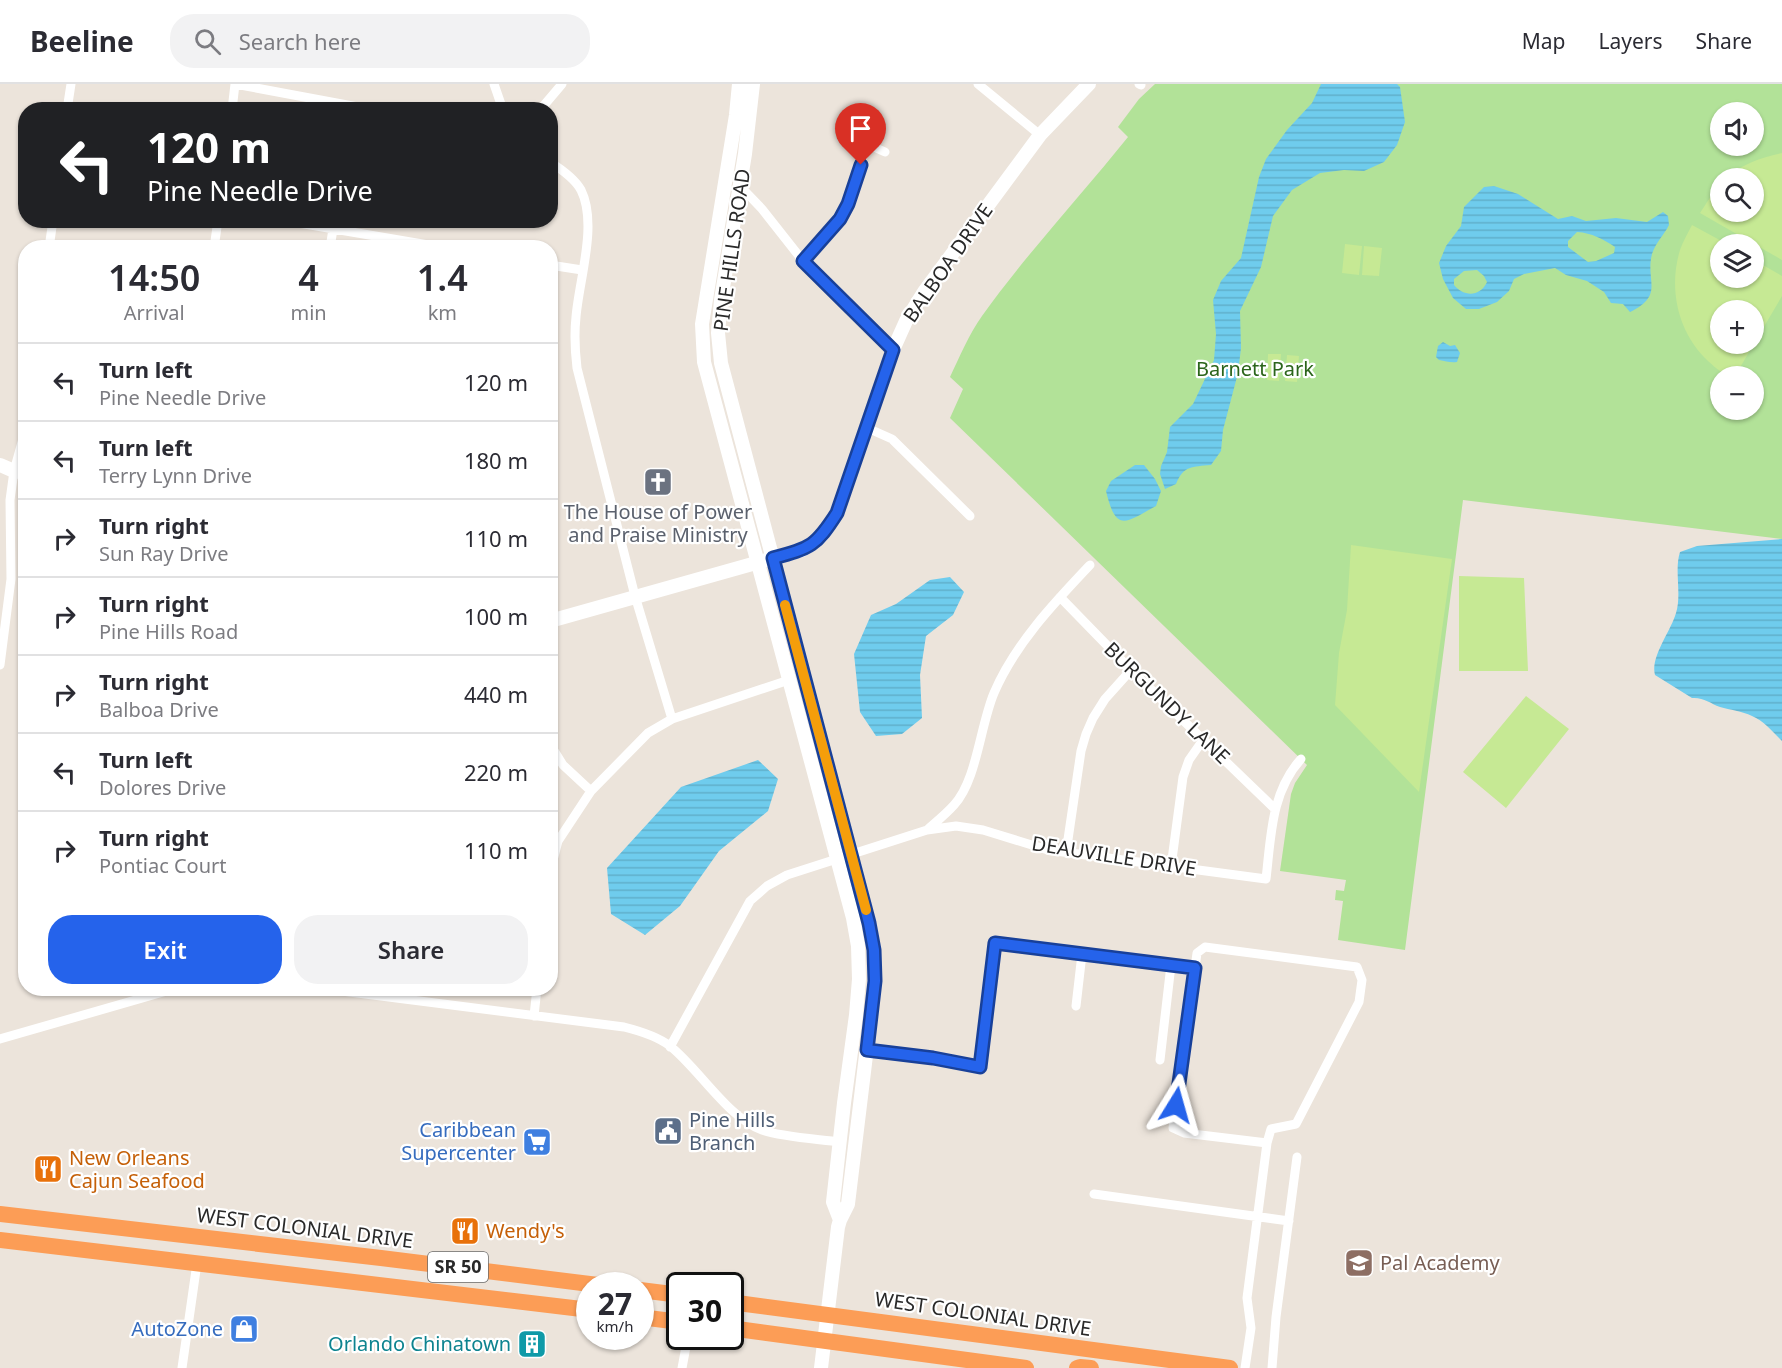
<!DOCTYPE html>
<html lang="en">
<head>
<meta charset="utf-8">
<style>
	:root { --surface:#fff; --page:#f2f2f3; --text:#2b2b33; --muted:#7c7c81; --line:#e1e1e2; --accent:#2563eb }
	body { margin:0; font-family:"Noto Sans",sans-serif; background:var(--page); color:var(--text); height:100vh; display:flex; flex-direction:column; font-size:22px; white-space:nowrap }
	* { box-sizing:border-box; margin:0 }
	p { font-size:20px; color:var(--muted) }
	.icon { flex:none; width:33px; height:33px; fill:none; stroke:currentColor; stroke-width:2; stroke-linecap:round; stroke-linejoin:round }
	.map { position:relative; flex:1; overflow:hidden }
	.details { position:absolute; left:18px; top:156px; width:540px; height:756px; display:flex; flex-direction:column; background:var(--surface); border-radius:24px; box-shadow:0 2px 4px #0004 }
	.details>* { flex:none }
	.guide { position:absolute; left:18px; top:18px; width:540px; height:126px; border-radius:24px; box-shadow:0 2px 4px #0004; background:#202124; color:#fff; overflow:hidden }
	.buttons { position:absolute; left:1710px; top:18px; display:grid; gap:12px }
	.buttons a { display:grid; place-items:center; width:54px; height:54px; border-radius:50%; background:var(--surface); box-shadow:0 2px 4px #0004; font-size:30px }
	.speed { position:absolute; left:576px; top:1188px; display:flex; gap:12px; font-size:30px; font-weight:700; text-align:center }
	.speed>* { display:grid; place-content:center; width:78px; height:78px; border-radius:50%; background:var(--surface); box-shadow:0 2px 4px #0004; line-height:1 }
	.speed small { font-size:15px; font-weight:400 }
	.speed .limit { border:3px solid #111; border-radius:9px; background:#fff; color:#111 }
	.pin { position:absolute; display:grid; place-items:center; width:51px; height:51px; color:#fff; margin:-62px -26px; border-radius:50% 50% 50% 0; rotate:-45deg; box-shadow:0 0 6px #0007 }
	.pin .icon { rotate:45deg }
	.me { position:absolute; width:66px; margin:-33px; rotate:8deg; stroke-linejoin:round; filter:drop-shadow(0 0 4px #0008) }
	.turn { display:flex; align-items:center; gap:21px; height:126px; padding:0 30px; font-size:27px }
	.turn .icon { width:78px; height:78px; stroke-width:2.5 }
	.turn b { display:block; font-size:42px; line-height:51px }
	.eta { display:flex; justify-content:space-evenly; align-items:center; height:102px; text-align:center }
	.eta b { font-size:36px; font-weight:600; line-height:42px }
	.cta { display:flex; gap:12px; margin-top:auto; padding:12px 30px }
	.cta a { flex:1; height:69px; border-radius:24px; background:var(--accent); color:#fff; font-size:24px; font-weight:600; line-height:69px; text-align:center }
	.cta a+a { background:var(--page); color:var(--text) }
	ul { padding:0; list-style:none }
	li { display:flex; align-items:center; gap:18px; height:78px; padding:0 30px; border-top:2px solid var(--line) }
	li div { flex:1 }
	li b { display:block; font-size:22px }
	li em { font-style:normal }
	header { display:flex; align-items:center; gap:36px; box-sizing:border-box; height:84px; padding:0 30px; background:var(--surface); border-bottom:2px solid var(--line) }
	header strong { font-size:28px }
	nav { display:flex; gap:33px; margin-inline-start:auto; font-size:21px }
	.search { width:420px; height:54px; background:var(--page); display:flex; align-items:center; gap:15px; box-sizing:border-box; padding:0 21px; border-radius:24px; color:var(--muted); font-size:22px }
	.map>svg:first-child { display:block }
	.park { fill:#b2e298; fill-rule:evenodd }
	.pitch { fill:#c6e994; fill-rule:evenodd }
	.water { fill:url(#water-rules); fill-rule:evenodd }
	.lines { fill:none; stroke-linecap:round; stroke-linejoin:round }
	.street { stroke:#fff; stroke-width:9 }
	.secondary { stroke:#fff; stroke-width:14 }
	.highway { stroke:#fc9d56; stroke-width:16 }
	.route-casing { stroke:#184099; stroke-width:15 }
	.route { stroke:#2563eb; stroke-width:10 }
	.slow { stroke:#f59e0b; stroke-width:10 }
	.labels { text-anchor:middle; stroke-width:4.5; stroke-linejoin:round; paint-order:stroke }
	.shield { fill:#fff; stroke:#696969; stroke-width:1.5 }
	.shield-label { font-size:18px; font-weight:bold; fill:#292929 }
	.street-label { font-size:20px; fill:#292929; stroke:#fff }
	.park-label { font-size:20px; fill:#2b651b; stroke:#fff }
	.worship-label { font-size:20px; fill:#5b616d; stroke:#fff }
	.service-label { font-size:20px; fill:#4e5e75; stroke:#fff; text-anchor:start }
	.shop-label { font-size:20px; fill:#366cbe; stroke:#fff; text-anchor:end }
	.food-label { font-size:20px; fill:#c56008; stroke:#fff; text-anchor:start }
	.education-label { font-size:20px; fill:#785e54; stroke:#fff; text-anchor:start }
	.culture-label { font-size:20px; fill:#0d838f; stroke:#fff; text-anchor:end }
</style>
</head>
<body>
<header>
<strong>Beeline</strong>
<div class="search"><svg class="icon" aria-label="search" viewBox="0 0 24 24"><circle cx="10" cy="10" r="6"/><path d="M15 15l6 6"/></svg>Search here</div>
<nav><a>Map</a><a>Layers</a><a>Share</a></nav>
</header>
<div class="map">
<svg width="1782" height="1284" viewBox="0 0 1782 1284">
	<defs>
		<pattern id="water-rules" width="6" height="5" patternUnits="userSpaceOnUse" patternTransform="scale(1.5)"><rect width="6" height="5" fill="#6fcced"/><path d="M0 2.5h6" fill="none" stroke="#60afcb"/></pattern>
	</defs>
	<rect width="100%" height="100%" fill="#ece4db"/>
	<path class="park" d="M1155,0H1782V455L1463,416L1405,866L1338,856L1343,817L1335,816L1336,806L1344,807L1346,796L1280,787L1291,710L1295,699L1307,681L950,334L963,305L950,293C960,272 969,250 982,232C1027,169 1080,113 1128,53L1118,43L1139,15ZM1720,28H1754V62H1720ZM1720,94H1754V128H1720ZM1720,160H1754V194H1720ZM1720,226H1754V260H1720ZM1720,292H1754V326H1720Z"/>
	<path class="pitch" d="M1782,69V176L1700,129L1715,106L1720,100V128H1754V94H1726C1742,80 1762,73 1782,69Z
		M1692,141L1727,160H1720V194H1754V176L1782,192V212L1735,292C1725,293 1716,284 1708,277C1678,249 1668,205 1680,166C1683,157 1688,149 1692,141ZM1720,226H1754V260H1720Z
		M1345,160L1362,162L1359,191L1342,189Z
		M1364,162L1382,164L1379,192L1362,191Z
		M1268,270H1281L1279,297L1267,296Z
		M1287,271L1299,272L1297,298L1285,297Z
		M1351,461L1452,475L1419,708L1335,621L1339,569L1347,526Z
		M1459,492L1524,494L1528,587H1459Z
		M1526,612L1569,645L1506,724L1463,688Z"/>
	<path class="water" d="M1321,0H1397L1400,3L1405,38L1397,61L1384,78L1364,87L1344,86L1320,89L1292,106L1273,132L1261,183L1240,227L1241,264L1238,289L1223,346L1221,367L1211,381C1192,383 1184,381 1176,400L1165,405L1160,390L1161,382L1167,368L1170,343L1193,320L1214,276L1216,250L1213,216L1221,197L1241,174L1259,93L1266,75L1287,46L1312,19Z
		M1494,102L1518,110L1558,135L1572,132L1586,137L1616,134L1647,138L1663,128L1668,132L1669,141C1664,151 1656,158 1652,170C1645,197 1665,211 1630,228L1623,220L1611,219L1604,208L1587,197L1566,191L1555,184L1524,190L1514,195L1509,207L1497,218L1479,225H1466L1453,214L1443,195L1439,179L1446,162L1461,142L1464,123L1484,103ZM1577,148C1592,149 1603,155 1615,163L1614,169L1596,177L1588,178L1568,163V157ZM1477,186L1484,192L1487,198C1480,213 1464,213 1454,201V195L1464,187Z
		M1443,258L1450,262L1455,261L1460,269L1457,278C1450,279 1446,277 1439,276L1436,273L1438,262Z
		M1135,381H1144L1155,395L1161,407L1156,422C1125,439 1116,449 1106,407L1111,397Z
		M1782,455V657C1773,648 1764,637 1752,632C1742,627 1730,626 1720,623C1710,619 1703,613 1692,614L1655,591C1650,573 1671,547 1676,529C1682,509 1674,487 1680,468L1697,462Z
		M950,493L964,508L953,531L926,552L920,591L922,634L902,650L876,652L860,628L854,570L871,531L896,520L930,496Z
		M758,676L778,695L768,727L719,767L680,822L645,851L611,830L607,784L681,703Z"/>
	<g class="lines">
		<path class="street" d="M235,0L374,26
			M494,0L503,26
			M978,0L1040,51
			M1139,0L1141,1
			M67,26L71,0
			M232,26L235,0
			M540,26L562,0
			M852,43L867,60L885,68
			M550,78C561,85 575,95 581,106C598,140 579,196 576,233C574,251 575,267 577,284L635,512L672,635
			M740,102L762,125L803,177L893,266
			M281,136L446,164
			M49,164L53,136
			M214,164L218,136
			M330,164L333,145
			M803,177L840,135L854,102L867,60
			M550,181L582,186
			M865,343L892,355L970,432
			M1060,513L1131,586L1275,725
			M0,581L11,495L10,416L14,387L26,344
			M550,660L563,681L591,707
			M927,746C936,738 946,730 954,721C977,696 980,642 994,609C1015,560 1054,519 1090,481
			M1066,769L1081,667L1086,650L1093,634L1105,615L1131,586
			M1171,783L1183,693L1189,676L1203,656
			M550,788L558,757L591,707L648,649L672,635L789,596
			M318,904L624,943C640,947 657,952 670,962C699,985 728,1034 762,1046C781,1053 818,1055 840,1058
			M1076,922L1082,870
			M534,932L537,904
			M0,955L177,904
			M670,963L750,817L767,802L787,791L927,746L956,742L983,746L1048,766L1266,795C1271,753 1271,708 1301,675
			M867,966L980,983L995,859L1195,884
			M1160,976L1171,881
			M1094,1110L1289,1137
			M182,1284L197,1179
			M682,1284L688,1252
			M1245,1284L1251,1244L1247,1214L1267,1059L1271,1045L1296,1040L1359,918L1362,896L1357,883L1205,863L1197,869L1173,1044L1184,1049L1267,1059
			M1272,1284L1276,1233L1297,1073"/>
		<path class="secondary" d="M739,0L736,31L702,240L704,278L853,834L858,862L859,895L856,931L844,1019L833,1118L840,1136
			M753,0L745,70L721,216L718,249L721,279L851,770L869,839L874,866L875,897L848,1120L840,1136L838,1143L821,1284
			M0,381L14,387L26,389
			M550,537L802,466C821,456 826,447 837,429L893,266L906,237L924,208L1040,51L1089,0"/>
		<path class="highway" d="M0,1130L381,1174L606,1202
			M0,1156L590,1226
			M640,1206L680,1211
			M730,1218L1230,1284
			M640,1233L680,1238
			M730,1244L1026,1284
			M1077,1284L1080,1283L1091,1284"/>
	</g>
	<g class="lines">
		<g class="route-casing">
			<path id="route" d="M861,81L848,120L840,135L803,177L893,266L837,429C816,462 811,464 773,474L869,839L874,866L875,897L867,966L933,974L980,983L995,859L1195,884L1176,1021"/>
		</g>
		<use href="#route" class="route"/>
		<path class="slow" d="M785,521L866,826"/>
	</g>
	<defs>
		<g id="church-square" transform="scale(1.5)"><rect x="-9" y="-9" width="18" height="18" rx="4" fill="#6b7280" stroke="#fff"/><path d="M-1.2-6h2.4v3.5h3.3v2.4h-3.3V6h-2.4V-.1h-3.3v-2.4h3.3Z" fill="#fff"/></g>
		<g id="civic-square" transform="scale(1.5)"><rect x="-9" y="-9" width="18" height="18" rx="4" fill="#5c6f8a" stroke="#fff"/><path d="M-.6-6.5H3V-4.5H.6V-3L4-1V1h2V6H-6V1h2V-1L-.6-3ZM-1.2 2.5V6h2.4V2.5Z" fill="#fff"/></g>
		<g id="supermarket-square" transform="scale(1.5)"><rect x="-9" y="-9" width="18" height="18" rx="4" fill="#3f7fe0" stroke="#fff"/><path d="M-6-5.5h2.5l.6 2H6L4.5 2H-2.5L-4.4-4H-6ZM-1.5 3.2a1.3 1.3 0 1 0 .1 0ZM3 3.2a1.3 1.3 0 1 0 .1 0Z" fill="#fff"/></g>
		<g id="restaurant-square" transform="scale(1.5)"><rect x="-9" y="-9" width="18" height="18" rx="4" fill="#e8710a" stroke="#fff"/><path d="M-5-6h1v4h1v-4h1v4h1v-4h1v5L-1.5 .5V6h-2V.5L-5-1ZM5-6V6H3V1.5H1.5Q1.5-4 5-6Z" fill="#fff"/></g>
		<g id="school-square" transform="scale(1.5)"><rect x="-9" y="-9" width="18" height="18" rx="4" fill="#8d6e63" stroke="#fff"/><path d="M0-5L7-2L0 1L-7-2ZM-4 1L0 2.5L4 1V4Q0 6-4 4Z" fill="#fff"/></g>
		<g id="shop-square" transform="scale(1.5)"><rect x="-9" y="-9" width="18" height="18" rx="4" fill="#3f7fe0" stroke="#fff"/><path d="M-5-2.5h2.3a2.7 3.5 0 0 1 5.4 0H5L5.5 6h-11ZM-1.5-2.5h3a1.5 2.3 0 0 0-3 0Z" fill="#fff"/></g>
		<g id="building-square" transform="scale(1.5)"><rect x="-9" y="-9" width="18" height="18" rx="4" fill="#0f9aa8" stroke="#fff"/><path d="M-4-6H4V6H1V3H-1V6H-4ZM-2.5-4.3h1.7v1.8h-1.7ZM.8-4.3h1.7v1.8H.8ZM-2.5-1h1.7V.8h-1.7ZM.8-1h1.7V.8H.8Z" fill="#fff"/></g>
	</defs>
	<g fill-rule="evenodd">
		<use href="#church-square" x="658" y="398"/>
		<use href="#civic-square" x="668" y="1047"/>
		<use href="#supermarket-square" x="537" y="1058"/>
		<use href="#restaurant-square" x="48" y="1085"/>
		<use href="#restaurant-square" x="465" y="1147"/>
		<use href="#school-square" x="1359" y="1179"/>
		<use href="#shop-square" x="244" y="1245"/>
		<use href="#building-square" x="532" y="1260"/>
	</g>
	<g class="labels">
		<rect class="shield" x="428" y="1168" width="60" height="30" rx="4.5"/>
		<g class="shield-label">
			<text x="458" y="1189">SR 50</text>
		</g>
		<g class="street-label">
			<text transform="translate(732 166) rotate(-82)" y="7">PINE HILLS ROAD</text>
			<text transform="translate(948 179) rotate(-55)" y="7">BALBOA DRIVE</text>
			<text transform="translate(1167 619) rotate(44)" y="7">BURGUNDY LANE</text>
			<text transform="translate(1114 772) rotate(9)" y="7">DEAUVILLE DRIVE</text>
			<text transform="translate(305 1144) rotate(7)" y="7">WEST COLONIAL DRIVE</text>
			<text transform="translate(983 1230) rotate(8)" y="7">WEST COLONIAL DRIVE</text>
		</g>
		<g class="park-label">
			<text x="1255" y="292">Barnett Park</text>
		</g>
		<g class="worship-label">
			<text x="658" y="435">The House of Power<tspan x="658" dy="23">and Praise Ministry</tspan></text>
		</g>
		<g class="service-label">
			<text x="689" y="1043">Pine Hills<tspan x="689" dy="23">Branch</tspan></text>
		</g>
		<g class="shop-label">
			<text x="516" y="1053">Caribbean<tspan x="516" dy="23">Supercenter</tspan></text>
			<text x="223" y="1252">AutoZone</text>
		</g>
		<g class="food-label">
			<text x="69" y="1081">New Orleans<tspan x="69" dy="23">Cajun Seafood</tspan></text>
			<text x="486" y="1154">Wendy's</text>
		</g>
		<g class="education-label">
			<text x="1380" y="1186">Pal Academy</text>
		</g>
		<g class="culture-label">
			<text x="511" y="1267">Orlando Chinatown</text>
		</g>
	</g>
</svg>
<div class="buttons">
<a><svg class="icon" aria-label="sound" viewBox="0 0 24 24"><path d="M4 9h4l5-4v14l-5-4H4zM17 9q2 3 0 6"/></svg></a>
<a><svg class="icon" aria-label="search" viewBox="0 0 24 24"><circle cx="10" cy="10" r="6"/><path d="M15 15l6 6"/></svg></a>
<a><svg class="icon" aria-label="layers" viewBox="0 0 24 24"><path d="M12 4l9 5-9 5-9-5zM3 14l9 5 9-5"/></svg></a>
<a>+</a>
<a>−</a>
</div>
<div class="speed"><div>27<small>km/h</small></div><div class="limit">30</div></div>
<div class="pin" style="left:861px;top:81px;background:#d93025"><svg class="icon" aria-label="arrive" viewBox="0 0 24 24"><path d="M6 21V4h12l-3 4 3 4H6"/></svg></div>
<svg class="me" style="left:1176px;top:1021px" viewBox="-20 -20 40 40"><path d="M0-17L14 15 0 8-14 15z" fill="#2563eb" stroke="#fff" stroke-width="4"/></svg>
<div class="guide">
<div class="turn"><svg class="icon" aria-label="left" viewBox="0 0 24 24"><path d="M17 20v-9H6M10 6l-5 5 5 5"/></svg><div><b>120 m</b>Pine Needle Drive</div></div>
</div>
<section class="details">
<div class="eta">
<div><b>14:50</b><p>Arrival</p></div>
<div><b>4</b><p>min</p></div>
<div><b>1.4</b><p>km</p></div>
</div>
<ul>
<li><svg class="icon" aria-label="left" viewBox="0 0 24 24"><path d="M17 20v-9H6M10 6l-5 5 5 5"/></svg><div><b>Turn left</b><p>Pine Needle Drive</p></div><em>120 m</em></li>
<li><svg class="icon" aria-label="left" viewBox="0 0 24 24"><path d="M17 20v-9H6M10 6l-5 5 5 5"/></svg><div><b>Turn left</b><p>Terry Lynn Drive</p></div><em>180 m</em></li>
<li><svg class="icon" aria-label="right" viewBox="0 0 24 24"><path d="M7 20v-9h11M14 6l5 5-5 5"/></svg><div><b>Turn right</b><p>Sun Ray Drive</p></div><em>110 m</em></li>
<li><svg class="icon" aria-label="right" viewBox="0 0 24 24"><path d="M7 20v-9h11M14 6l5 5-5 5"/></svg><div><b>Turn right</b><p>Pine Hills Road</p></div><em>100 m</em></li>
<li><svg class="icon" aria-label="right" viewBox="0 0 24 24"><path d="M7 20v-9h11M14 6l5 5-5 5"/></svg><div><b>Turn right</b><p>Balboa Drive</p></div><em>440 m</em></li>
<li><svg class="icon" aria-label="left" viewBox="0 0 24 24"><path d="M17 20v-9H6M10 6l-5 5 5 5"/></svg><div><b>Turn left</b><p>Dolores Drive</p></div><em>220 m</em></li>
<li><svg class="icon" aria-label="right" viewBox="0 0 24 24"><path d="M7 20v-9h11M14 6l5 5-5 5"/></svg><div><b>Turn right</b><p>Pontiac Court</p></div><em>110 m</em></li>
</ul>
<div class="cta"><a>Exit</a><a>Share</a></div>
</section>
</div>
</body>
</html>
